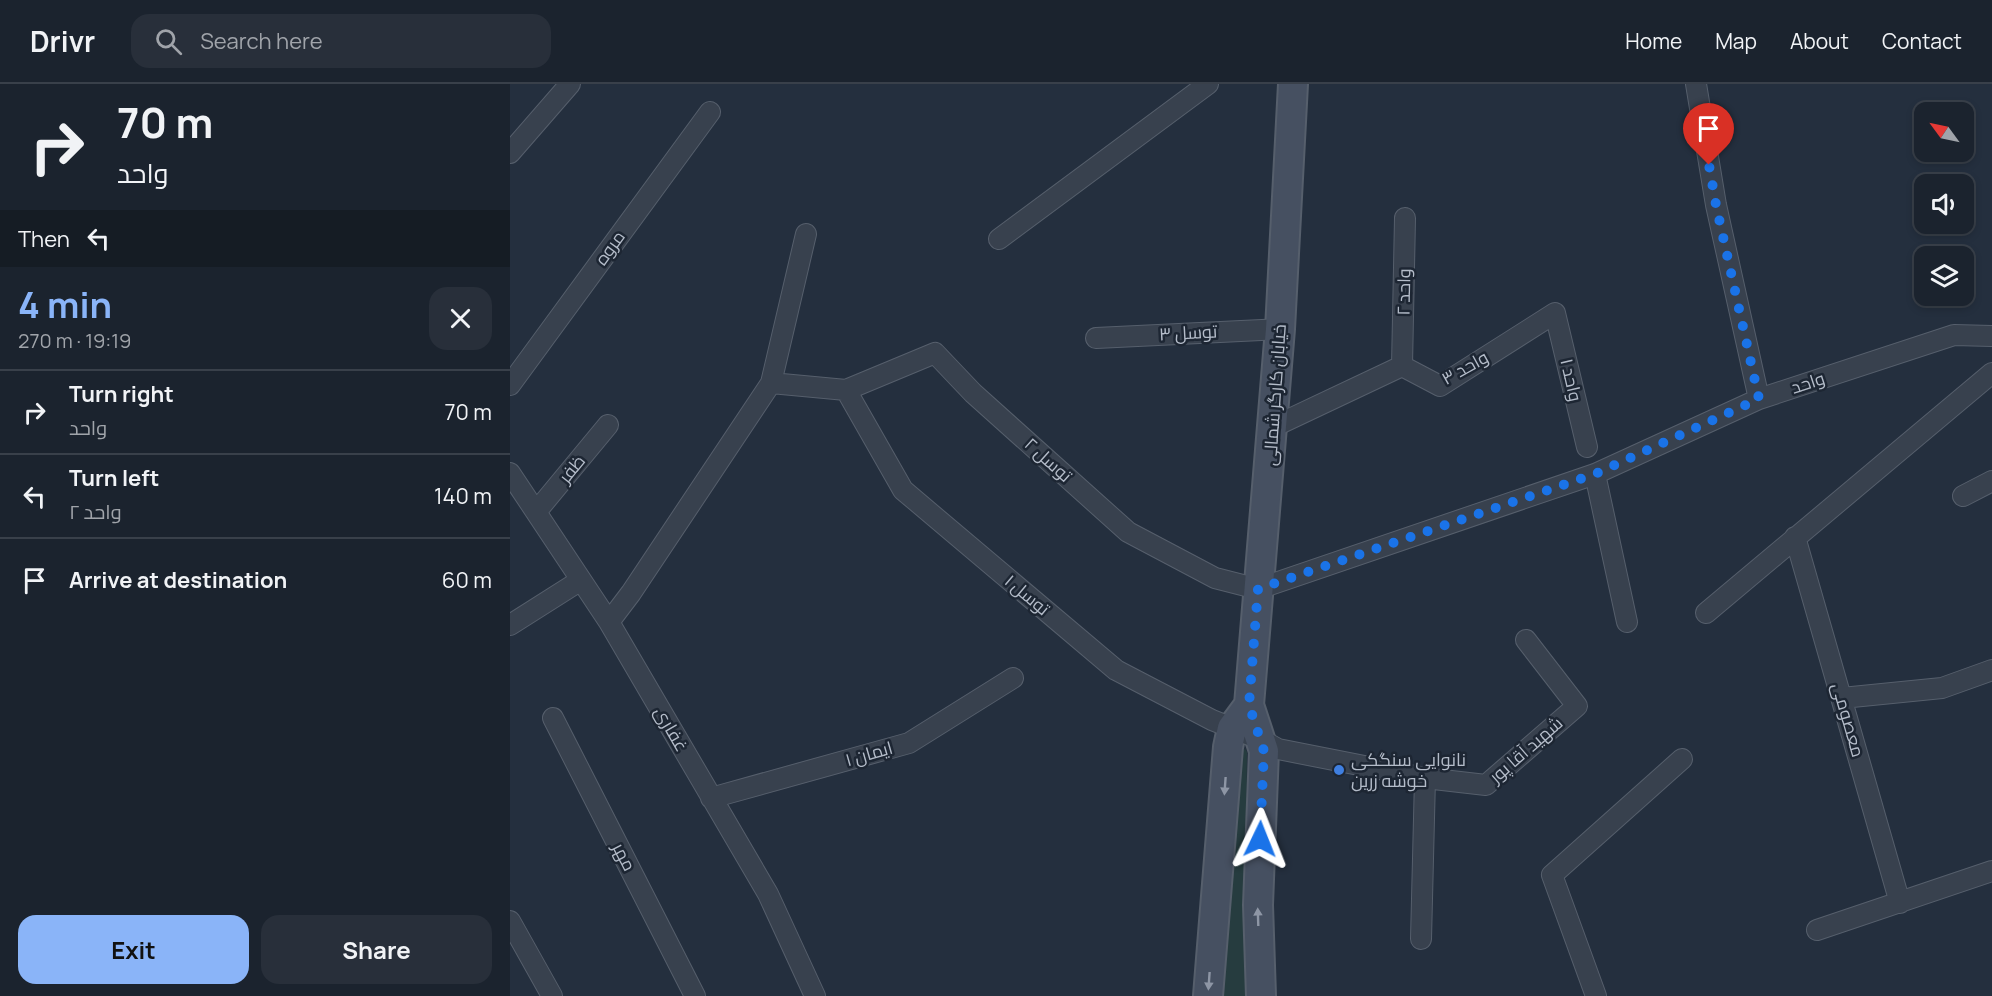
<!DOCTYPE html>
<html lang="en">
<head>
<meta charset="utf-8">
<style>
	:root { --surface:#1b232e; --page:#282f3a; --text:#f1f3f6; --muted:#a0a4aa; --line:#39404a; --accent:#8ab4f8 }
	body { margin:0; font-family:Manrope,Cairo,sans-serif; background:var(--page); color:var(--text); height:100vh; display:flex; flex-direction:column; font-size:22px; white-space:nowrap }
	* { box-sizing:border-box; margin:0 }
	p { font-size:20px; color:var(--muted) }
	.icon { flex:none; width:33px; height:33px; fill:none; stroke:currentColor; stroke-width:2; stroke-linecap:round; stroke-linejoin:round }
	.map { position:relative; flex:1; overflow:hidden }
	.drawer { display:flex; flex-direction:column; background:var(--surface); width:510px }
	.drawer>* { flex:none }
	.banner { background:#1b232e; color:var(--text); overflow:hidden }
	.needle { width:39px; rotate:303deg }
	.tools { position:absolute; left:1404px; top:18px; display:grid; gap:12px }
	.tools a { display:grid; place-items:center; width:60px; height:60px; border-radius:12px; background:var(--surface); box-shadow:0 3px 9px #0003,0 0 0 2px var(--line); font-size:30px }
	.pin { position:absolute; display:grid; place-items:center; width:51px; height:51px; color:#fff; margin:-62px -26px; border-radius:50% 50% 50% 0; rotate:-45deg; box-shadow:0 0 6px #0007 }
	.pin .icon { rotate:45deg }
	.me { position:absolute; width:66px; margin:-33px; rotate:2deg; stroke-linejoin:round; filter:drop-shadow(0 0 4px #0008) }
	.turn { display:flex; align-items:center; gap:21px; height:126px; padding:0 18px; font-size:27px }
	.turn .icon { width:78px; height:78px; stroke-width:2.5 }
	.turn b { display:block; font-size:42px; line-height:51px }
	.then { display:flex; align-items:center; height:57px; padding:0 18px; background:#0003; gap:12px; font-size:22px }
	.round { display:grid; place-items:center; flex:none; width:63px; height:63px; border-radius:18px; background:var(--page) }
	.overview { display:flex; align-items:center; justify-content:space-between; height:102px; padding:0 18px }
	h1 { font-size:36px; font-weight:700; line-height:45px; color:var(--accent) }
	.cta { display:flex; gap:12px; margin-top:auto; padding:12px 18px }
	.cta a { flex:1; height:69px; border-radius:18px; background:var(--accent); color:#111; font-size:24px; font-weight:700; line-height:69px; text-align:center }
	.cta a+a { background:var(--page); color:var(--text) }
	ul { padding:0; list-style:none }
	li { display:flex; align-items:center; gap:18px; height:84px; padding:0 18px; border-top:2px solid var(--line) }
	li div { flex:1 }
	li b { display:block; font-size:22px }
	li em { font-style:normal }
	header { display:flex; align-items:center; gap:36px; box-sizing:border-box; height:84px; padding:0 30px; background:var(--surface); border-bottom:2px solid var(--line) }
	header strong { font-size:28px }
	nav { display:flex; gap:33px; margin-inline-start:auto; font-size:21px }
	.search { width:420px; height:54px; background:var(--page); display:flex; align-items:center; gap:15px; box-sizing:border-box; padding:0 21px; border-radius:18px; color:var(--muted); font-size:22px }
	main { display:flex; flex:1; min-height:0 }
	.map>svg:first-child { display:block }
	.green { fill:#263c3f }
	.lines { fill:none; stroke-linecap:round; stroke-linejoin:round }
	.street-casing { stroke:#565f6c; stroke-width:22 }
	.secondary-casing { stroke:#565f6c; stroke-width:32 }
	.street { stroke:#38414e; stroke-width:20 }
	.secondary { stroke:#465061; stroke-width:28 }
	.oneway { fill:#8e96a5 }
	.route { stroke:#1a73e8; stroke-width:10; stroke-dasharray:0 18 }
	.shop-dot { fill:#3f7fe0; stroke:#1d2633; stroke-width:2 }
	.labels { text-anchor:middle; stroke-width:5; stroke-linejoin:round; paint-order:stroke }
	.street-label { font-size:18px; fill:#b4bcc9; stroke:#1d2633 }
	.poi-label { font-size:18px; fill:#b4bcc9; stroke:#1d2633; text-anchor:start }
</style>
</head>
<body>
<header>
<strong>Drivr</strong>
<div class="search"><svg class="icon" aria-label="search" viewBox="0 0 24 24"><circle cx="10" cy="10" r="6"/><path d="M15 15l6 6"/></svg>Search here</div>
<nav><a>Home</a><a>Map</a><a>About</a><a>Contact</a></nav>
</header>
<main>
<section class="drawer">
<div class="banner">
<div class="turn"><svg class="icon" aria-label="right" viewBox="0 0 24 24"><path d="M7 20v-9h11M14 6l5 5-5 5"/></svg><div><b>70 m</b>واحد</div></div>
<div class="then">Then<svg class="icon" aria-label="left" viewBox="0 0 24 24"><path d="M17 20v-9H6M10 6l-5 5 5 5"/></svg></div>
</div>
<div class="overview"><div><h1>4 min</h1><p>270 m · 19:19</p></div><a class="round"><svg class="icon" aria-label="close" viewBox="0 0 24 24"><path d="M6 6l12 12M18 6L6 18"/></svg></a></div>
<ul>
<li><svg class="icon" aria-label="right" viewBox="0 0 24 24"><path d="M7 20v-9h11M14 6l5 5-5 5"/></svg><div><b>Turn right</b><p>واحد</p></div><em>70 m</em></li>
<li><svg class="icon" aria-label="left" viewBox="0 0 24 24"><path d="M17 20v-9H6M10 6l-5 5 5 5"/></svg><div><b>Turn left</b><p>واحد ۲</p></div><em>140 m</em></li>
<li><svg class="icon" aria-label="arrive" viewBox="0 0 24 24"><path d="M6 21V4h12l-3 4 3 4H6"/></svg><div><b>Arrive at destination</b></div><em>60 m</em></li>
</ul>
<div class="cta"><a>Exit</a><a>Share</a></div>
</section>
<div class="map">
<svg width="1482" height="912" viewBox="0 0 1482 912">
	<rect width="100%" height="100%" fill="#242f3e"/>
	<path class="green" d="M735,665L737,668L735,912H712L732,667Z"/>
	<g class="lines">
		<g class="street-casing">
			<path id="street" d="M1186,0L1206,121L1249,315
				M0,69L60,0
				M489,155L698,0
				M586,254L770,245
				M892,282L895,134
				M261,299L296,150
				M0,301L200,28
				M336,306L393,406L606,586L702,636L752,656L768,665L915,694L976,701L1067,622L1016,556
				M763,343L892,282L930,302L1045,229L1077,363
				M0,389L99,538L258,810L305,912
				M1085,390L1117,538
				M1453,412L1482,397
				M26,428L98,341
				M1285,453L1390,819
				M1196,529L1482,289
				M99,538L121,509L261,299L336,306L425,269L463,309L618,448L705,494L748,505L1085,390L1249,315L1444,251L1482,252
				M0,541L71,496
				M1332,614L1432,604L1482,586
				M43,634L185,912
				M201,714L399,659L503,594
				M0,837L42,912
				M1307,846L1482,787
				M911,855L915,694
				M1086,912L1042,791L1172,675"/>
		</g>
		<g class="secondary-casing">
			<path id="secondary" d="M698,912L718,663L722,644L739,621
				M751,912L748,821L754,667L739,621L770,245L783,0"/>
		</g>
		<use href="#street" class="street"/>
		<use href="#secondary" class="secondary"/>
	</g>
	<defs><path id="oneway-solid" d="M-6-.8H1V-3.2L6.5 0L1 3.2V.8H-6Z" transform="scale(1.5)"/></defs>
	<g class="oneway">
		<use href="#oneway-solid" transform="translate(715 702) rotate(94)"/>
		<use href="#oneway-solid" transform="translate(748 833) rotate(-92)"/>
		<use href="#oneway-solid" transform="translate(699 897) rotate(94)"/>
	</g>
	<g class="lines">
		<path class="route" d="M750,755L754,667L739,621L748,505L1085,390L1249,315L1206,121L1199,81"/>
	</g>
	<circle class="shop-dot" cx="829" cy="686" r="6"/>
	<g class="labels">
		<g class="street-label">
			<text transform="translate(100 164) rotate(-54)" y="6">مروه</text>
			<text transform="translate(894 208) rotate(-89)" y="6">واحد ۲</text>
			<text transform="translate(678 249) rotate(-3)" y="6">توسل ۳</text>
			<text transform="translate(955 284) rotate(-29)" y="6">واحد ۳</text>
			<text transform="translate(1061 296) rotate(77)" y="6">واحد ۱</text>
			<text transform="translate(1298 299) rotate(-18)" y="6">واحد</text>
			<text transform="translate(765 311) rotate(-86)" y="6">خیابان کارگر شمالی</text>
			<text transform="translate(538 376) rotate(42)" y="6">توسل ۲</text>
			<text transform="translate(62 385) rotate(-51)" y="6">ظفر</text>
			<text transform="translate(517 511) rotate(40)" y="6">توسل ۱</text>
			<text transform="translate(1338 636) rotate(74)" y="6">معصومی</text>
			<text transform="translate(161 645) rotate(60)" y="6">غفاری</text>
			<text transform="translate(1016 666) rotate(-41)" y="6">شهید آقا پور</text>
			<text transform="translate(359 670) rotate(-16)" y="6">ایمان ۱</text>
			<text transform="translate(114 773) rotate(63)" y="6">مهر</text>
		</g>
		<g class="poi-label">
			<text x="841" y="682">نانوایی سنگکی<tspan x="841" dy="21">خوشه زرین</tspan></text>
		</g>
	</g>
</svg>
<div class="tools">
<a><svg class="needle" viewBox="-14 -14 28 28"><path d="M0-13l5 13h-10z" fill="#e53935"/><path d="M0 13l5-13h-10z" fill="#a0a4aa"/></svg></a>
<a><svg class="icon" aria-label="sound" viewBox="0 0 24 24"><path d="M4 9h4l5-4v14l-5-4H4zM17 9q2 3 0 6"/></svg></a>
<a><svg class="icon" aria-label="layers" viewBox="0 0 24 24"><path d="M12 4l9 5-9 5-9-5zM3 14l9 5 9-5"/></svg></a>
</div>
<div class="pin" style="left:1199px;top:81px;background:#d93025"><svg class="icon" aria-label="arrive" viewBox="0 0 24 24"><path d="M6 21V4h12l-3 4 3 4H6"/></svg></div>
<svg class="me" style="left:750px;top:755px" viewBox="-20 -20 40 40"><path d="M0-17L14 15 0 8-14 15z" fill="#1a73e8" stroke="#fff" stroke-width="4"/></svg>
</div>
</main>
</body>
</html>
